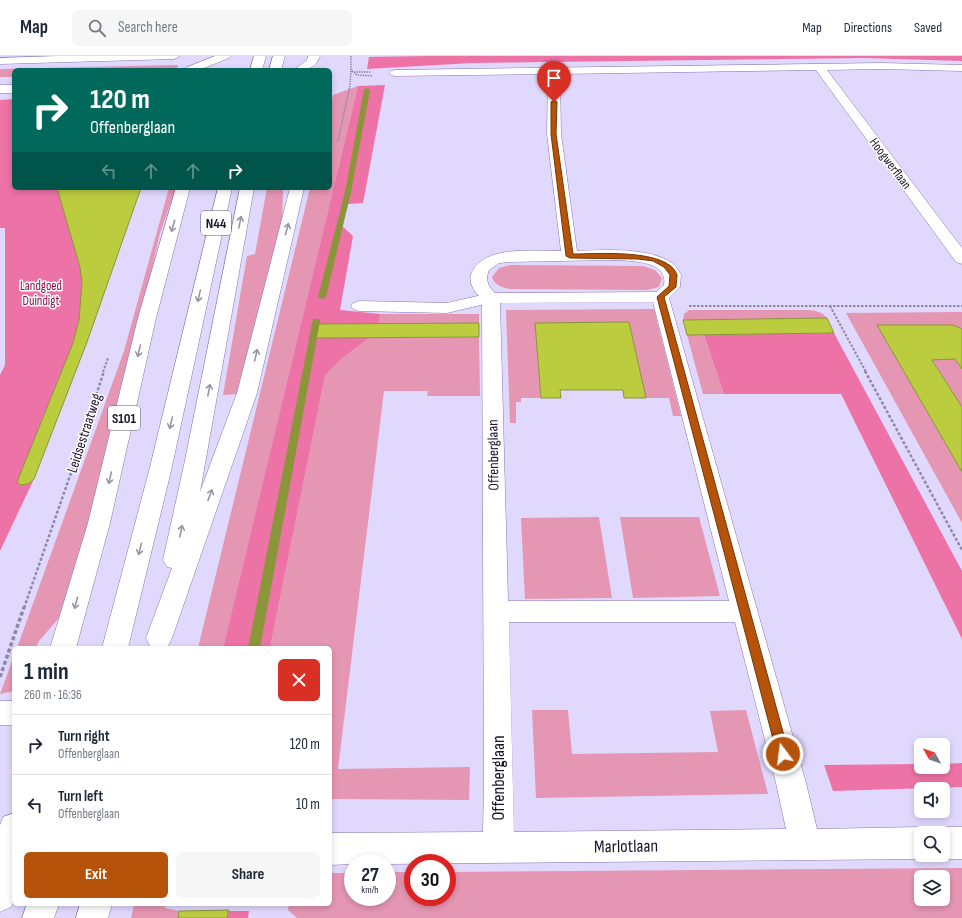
<!DOCTYPE html>
<html lang="en">
<head>
<meta charset="utf-8">
<style>
	:root { --surface:#fff; --page:#f6f6f7; --text:#1f2937; --muted:#747a83; --line:#e0e1e3; --accent:#b45309 }
	body { margin:0; font-family:"Sofia Sans Condensed",sans-serif; background:var(--page); color:var(--text); height:100vh; display:flex; flex-direction:column; font-size:15px; white-space:nowrap }
	* { box-sizing:border-box; margin:0 }
	p { font-size:13px; color:var(--muted) }
	.icon { flex:none; width:22px; height:22px; fill:none; stroke:currentColor; stroke-width:2; stroke-linecap:round; stroke-linejoin:round }
	.map { position:relative; flex:1; overflow:hidden }
	.drawer { position:absolute; left:12px; top:590px; width:320px; height:260px; display:flex; flex-direction:column; background:var(--surface); border-radius:6px; box-shadow:0 2px 6px #0003 }
	.drawer>* { flex:none }
	.guide { position:absolute; left:12px; top:12px; width:320px; height:122px; border-radius:6px; box-shadow:0 2px 6px #0003; background:#00695c; color:#fff; overflow:hidden }
	.needle { width:26px; rotate:310deg }
	.tools { position:absolute; left:914px; top:682px; display:grid; gap:8px }
	.tools a { display:grid; place-items:center; width:36px; height:36px; border-radius:6px; background:var(--surface); box-shadow:0 2px 6px #0003; font-size:20px }
	.speed { position:absolute; left:344px; top:798px; display:flex; gap:8px; font-size:20px; font-weight:700; text-align:center }
	.speed>* { display:grid; place-content:center; width:52px; height:52px; border-radius:50%; background:var(--surface); box-shadow:0 2px 6px #0003; line-height:1 }
	.speed small { font-size:10px; font-weight:400 }
	.speed .limit { border:6px solid #d22; background:#fff; color:#111 }
	.pin { position:absolute; display:grid; place-items:center; width:34px; height:34px; color:#fff; margin:-41px -17px; border-radius:50% 50% 50% 0; rotate:-45deg; box-shadow:0 0 4px #0007 }
	.pin .icon { rotate:45deg }
	.me { position:absolute; width:44px; margin:-22px; rotate:345deg; stroke-linejoin:round; filter:drop-shadow(0 0 3px #0008) }
	.turn { display:flex; align-items:center; gap:14px; height:84px; padding:0 12px; font-size:18px }
	.turn .icon { width:52px; height:52px; stroke-width:2.5 }
	.turn b { display:block; font-size:28px; line-height:34px }
	.lanes { display:flex; align-items:center; height:38px; padding:0 12px; background:#0003; justify-content:center; gap:20px; direction:ltr }
	.lanes .off { opacity:.35 }
	.round { display:grid; place-items:center; flex:none; width:42px; height:42px; border-radius:6px; background:var(--page) }
	.headline { display:flex; align-items:center; justify-content:space-between; height:68px; padding:0 12px }
	h1 { font-size:24px; font-weight:700; line-height:30px }
	.cta { display:flex; gap:8px; margin-top:auto; padding:8px 12px }
	.cta a { flex:1; height:46px; border-radius:6px; background:var(--accent); color:#fff; font-size:16px; font-weight:700; line-height:46px; text-align:center }
	.cta a+a { background:var(--page); color:var(--text) }
	ul { padding:0; list-style:none }
	li { display:flex; align-items:center; gap:12px; height:60px; padding:0 12px; border-top:1px solid var(--line) }
	li div { flex:1 }
	li b { display:block; font-size:15px }
	li em { font-style:normal }
	header { display:flex; align-items:center; gap:24px; box-sizing:border-box; height:56px; padding:0 20px; background:var(--surface); border-bottom:1px solid var(--line) }
	header strong { font-size:19px }
	nav { display:flex; gap:22px; margin-inline-start:auto; font-size:14px }
	.search { width:280px; height:36px; background:var(--page); display:flex; align-items:center; gap:10px; box-sizing:border-box; padding:0 14px; border-radius:6px; color:var(--muted); font-size:15px }
	.map>svg:first-child { display:block }
	.green { fill:#e596b3; fill-rule:evenodd }
	.forest { fill:#ed72a5 }
	.water { fill:#bbcc3f; stroke:#8b9539 }
	.lines { fill:none; stroke-linecap:round; stroke-linejoin:round }
	.stream { fill:#8b9539; fill-rule:evenodd }
	.service-casing { stroke:#8677ae; stroke-width:1 }
	.minor-casing { stroke:#8677ae; stroke-width:1 }
	.primary-casing { stroke:#8677ae; stroke-width:1 }
	.path-far3 { stroke:#9088a7; stroke-width:1.5; stroke-dasharray:1.5 1; stroke-linecap:butt }
	.path-far2 { stroke:#9088a7; stroke-width:2; stroke-dasharray:2.5 1.5; stroke-linecap:butt }
	.path-far1 { stroke:#9088a7; stroke-width:2.5; stroke-dasharray:3 2; stroke-linecap:butt }
	.path { stroke:#9088a7; stroke-width:3.5; stroke-dasharray:4 2.5; stroke-linecap:butt }
	.service { fill:#fff; fill-rule:evenodd }
	.minor { fill:#fff; fill-rule:evenodd }
	.primary { fill:#fff; fill-rule:evenodd }
	.oneway { stroke:#98969f }
	.route { fill:#b45309; stroke:#753606 }
	.labels { text-anchor:middle; stroke-width:3; stroke-linejoin:round; paint-order:stroke }
	.far-street-label { font-size:13px; fill:#1b152a; stroke:#fff }
	.far-park-label { font-size:13px; fill:#82104b; stroke:#fff }
	.shield { fill:#fff; stroke:#5f5b6a; stroke-width:1 }
	.shield-label { font-size:14px; font-weight:bold; fill:#1b152a }
	.street-label { font-size:15px; fill:#1b152a; stroke:#fff }
	.near-street-label { font-size:18px; fill:#1b152a; stroke:#fff }
</style>
</head>
<body>
<header>
<strong>Map</strong>
<div class="search"><svg class="icon" aria-label="search" viewBox="0 0 24 24"><circle cx="10" cy="10" r="6"/><path d="M15 15l6 6"/></svg>Search here</div>
<nav><a>Map</a><a>Directions</a><a>Saved</a></nav>
</header>
<div class="map">
<svg width="962" height="862" viewBox="0 0 962 862">
	<rect width="100%" height="100%" fill="#e1d8fd"/>
	<path class="green" d="M178,9L177,12L171,14H14V21H0V13Z
		M358,30L223,592H198L310,132H330V50L333,39Z
		M169,132H176L160,177L124,336L65,555L39,585L36,592H17L124,295Z
		M267,132H283L282,168L238,338L223,339L247,200L255,198Z
		M510,209L643,210L655,214L662,222L659,231L647,234L510,233C503,232 494,229 492,221L499,212Z
		M654,253L681,360H673L669,342H646L629,266L535,267L541,342H521V346H516V367H510L506,254Z
		M689,254H809C817,255 822,256 827,262L683,264L684,258Z
		M962,256V273L953,269H877L962,416V467L846,257Z
		M380,258H479V267L379,268Z
		M687,279H704L724,338H703Z
		M479,281L480,340H427L428,335H384L338,713L470,711L469,744L330,743V592H270L325,320L341,303L369,282Z
		M932,303H955L962,313V351Z
		M599,461L612,542L525,543L521,462Z
		M620,461H699L720,540L633,542Z
		M14,600V635L0,638Z
		M532,654H568L572,698L718,696L710,655L746,654L768,738L536,742Z
		M962,812V862H297L288,854L289,848H330V817H353V841H387V816H413V841H447V816ZM921,821H943V843H921Z
		M134,848H165V852L179,855L178,862H131Z"/>
	<path class="forest" d="M426,0H962V5L865,2L472,7L367,13L369,1Z
		M385,29L363,147L348,148L342,170L353,180L340,254L380,258L379,268H313L310,282H369L341,303L325,320L270,592H223L358,30Z
		M14,43V132H57L80,211L82,226L79,264L73,287L17,426H31L34,423L0,495V319L5,309V172H0V44Z
		M834,277L962,515V583L841,338H724L704,279Z
		M962,707V731L833,735L824,709L921,708V711H943V708Z
		M229,855H249L248,862H227Z"/>
	<path class="water" d="M57,132H141L87,286L34,423L28,428L20,429L17,426L73,287L79,264L82,226L80,211Z
		M827,262L834,277L687,279L683,264Z
		M629,266L646,342H624L623,334H560L561,342H541L535,267Z
		M479,267V281L309,282L313,268Z
		M877,269H953L962,273V313L955,303L932,304L962,351V416Z
		M229,854L227,862H178L179,855Z"/>
	<g class="lines">
		<path class="stream" d="M367,32L370,34L351,136L326,241L322,243L318,241L345,136L364,34Z
			M313,263H319L320,265L260,592H248Z"/>
		<g class="service-casing">
			<path id="service" d="M491,237L497,239L499,242L497,245L447,257L359,255L353,253L351,250L353,247L359,245L447,247Z
				M0,645H14V669H0Z"/>
		</g>
		<g class="minor-casing">
			<path id="minor" d="M881,7L962,9V15L881,13L827,14L962,192V208L956,206L816,14L560,18L561,78L577,195C604,194 649,191 672,207C676,210 679,215 681,219L680,231L669,242L806,727L817,773L921,771L932,776L943,771H962V803H943L934,799H943V777H921V799H930L921,803L387,808L353,807V808L330,809V777L483,776L484,728L482,243C475,237 467,226 472,216C484,189 536,195 561,195L547,78L548,18L395,20L391,19L389,17L391,15L395,14ZM610,204C626,205 669,203 664,229L656,236L495,237C488,230 485,224 489,214L499,207L509,206ZM653,246L729,545H508L500,247ZM509,566H735L776,727L786,773L514,776Z"/>
		</g>
		<g class="primary-casing">
			<path id="primary" d="M58,0H180L174,3L0,8V2Z
				M215,0H231L229,2L199,14H183L185,12Z
				M254,0H266L262,14H250Z
				M273,0H285L281,14H269Z
				M308,0H320C315,13 307,14 294,14L307,4Z
				M0,29H14V37H0Z
				M176,132H190L156,262L110,467L76,592H50L88,467L138,262Z
				M218,132H232L171,415L128,592H102L149,415Z
				M240,132H254L200,436L237,337L290,132H304L257,337L172,582L168,590L162,592L150,590L146,582L172,512L167,511L163,504L184,409Z
				M14,757V845L11,851L0,856V769L3,761Z
				M27,848H59L54,862H22Z
				M80,848H112L108,862H76Z"/>
		</g>
		<path class="path-far3" d="M351,0V14L357,19L373,20
			M354,16H371
			M338,85L350,29L351,14"/>
		<path class="path-far2" d="M689,250H962
			M830,250L866,316
			M103,316L108,302"/>
		<path class="path-far1" d="M865,315L962,494
			M24,552L72,414L104,315"/>
		<path class="path" d="M0,621L24,551"/>
		<use href="#service" class="service"/>
		<use href="#minor" class="minor"/>
		<use href="#primary" class="primary"/>
	</g>
	<defs><path id="oneway-shaft" d="M-6 0H5M1.5-3L5.5 0L1.5 3" fill="none" stroke-width="1.6" stroke-linecap="round" stroke-linejoin="round"/></defs>
	<g class="oneway">
		<use href="#oneway-shaft" transform="translate(240 166) rotate(-79)"/>
		<use href="#oneway-shaft" transform="translate(173 170) rotate(106)"/>
		<use href="#oneway-shaft" transform="translate(287 173) rotate(-75)"/>
		<use href="#oneway-shaft" transform="translate(199 240) rotate(103)"/>
		<use href="#oneway-shaft" transform="translate(139 295) rotate(103)"/>
		<use href="#oneway-shaft" transform="translate(256 299) rotate(-77)"/>
		<use href="#oneway-shaft" transform="translate(209 334) rotate(-79)"/>
		<use href="#oneway-shaft" transform="translate(171 367) rotate(103)"/>
		<use href="#oneway-shaft" transform="translate(110 422) rotate(103)"/>
		<use href="#oneway-shaft" transform="translate(210 439) rotate(-70)"/>
		<use href="#oneway-shaft" transform="translate(181 475) rotate(-78)"/>
		<use href="#oneway-shaft" transform="translate(140 493) rotate(104)"/>
		<use href="#oneway-shaft" transform="translate(76 547) rotate(106)"/>
	</g>
	<path class="route" d="M554,44L557,46L556,78L573,198C595,198 669,192 677,219C677,222 676,228 676,231L664,241L789,698L788,702L783,704L779,702L777,698L657,241L669,230L670,219L664,211L653,205L638,203L570,202L566,200L551,78V46Z"/>
	<g class="labels">
		<g class="far-street-label">
			<text transform="translate(891 107) rotate(53)" y="5">Hoogwerflaan</text>
		</g>
		<g class="far-park-label">
			<text x="41" y="234">Landgoed<tspan x="41" dy="15">Duindigt</tspan></text>
		</g>
		<g class="shield">
			<rect x="201" y="155" width="30" height="24" rx="3"/>
			<rect x="108" y="350" width="32" height="24" rx="3"/>
		</g>
		<g class="shield-label">
			<text x="216" y="172">N44</text>
			<text x="124" y="367">S101</text>
		</g>
		<g class="street-label">
			<text transform="translate(84 377) rotate(-72)" y="5">Leidsestraatweg</text>
			<text transform="translate(493 399) rotate(-91)" y="5">Offenberglaan</text>
		</g>
		<g class="near-street-label">
			<text transform="translate(498 722) rotate(-90)" y="6">Offenberglaan</text>
			<text transform="translate(626 790) rotate(-1)" y="6">Marlotlaan</text>
		</g>
	</g>
</svg>
<div class="tools">
<a><svg class="needle" viewBox="-14 -14 28 28"><path d="M0-13l5 13h-10z" fill="#e53935"/><path d="M0 13l5-13h-10z" fill="#747a83"/></svg></a>
<a><svg class="icon" aria-label="sound" viewBox="0 0 24 24"><path d="M4 9h4l5-4v14l-5-4H4zM17 9q2 3 0 6"/></svg></a>
<a><svg class="icon" aria-label="search" viewBox="0 0 24 24"><circle cx="10" cy="10" r="6"/><path d="M15 15l6 6"/></svg></a>
<a><svg class="icon" aria-label="layers" viewBox="0 0 24 24"><path d="M12 4l9 5-9 5-9-5zM3 14l9 5 9-5"/></svg></a>
</div>
<div class="speed"><div>27<small>km/h</small></div><div class="limit">30</div></div>
<div class="pin" style="left:554px;top:46px;background:#d93025"><svg class="icon" aria-label="arrive" viewBox="0 0 24 24"><path d="M6 21V4h12l-3 4 3 4H6"/></svg></div>
<svg class="me" style="left:783px;top:698px" viewBox="-20 -20 40 40"><circle r="17" fill="#b45309" stroke="#fff" stroke-width="3"/><path d="M0-11L8 9 0 5-8 9z" fill="#fff"/></svg>
<div class="guide">
<div class="turn"><svg class="icon" aria-label="right" viewBox="0 0 24 24"><path d="M7 20v-9h11M14 6l5 5-5 5"/></svg><div><b>120 m</b>Offenberglaan</div></div>
<div class="lanes"><svg class="icon off" aria-label="left" viewBox="0 0 24 24"><path d="M17 20v-9H6M10 6l-5 5 5 5"/></svg><svg class="icon off" aria-label="ahead" viewBox="0 0 24 24"><path d="M12 20V5M6 11l6-6 6 6"/></svg><svg class="icon off" aria-label="ahead" viewBox="0 0 24 24"><path d="M12 20V5M6 11l6-6 6 6"/></svg><svg class="icon" aria-label="right" viewBox="0 0 24 24"><path d="M7 20v-9h11M14 6l5 5-5 5"/></svg></div>
</div>
<section class="drawer">
<div class="headline"><div><h1>1 min</h1><p>260 m · 16:36</p></div><a class="round" style="background:#d93025;color:#fff"><svg class="icon" aria-label="close" viewBox="0 0 24 24"><path d="M6 6l12 12M18 6L6 18"/></svg></a></div>
<ul>
<li><svg class="icon" aria-label="right" viewBox="0 0 24 24"><path d="M7 20v-9h11M14 6l5 5-5 5"/></svg><div><b>Turn right</b><p>Offenberglaan</p></div><em>120 m</em></li>
<li><svg class="icon" aria-label="left" viewBox="0 0 24 24"><path d="M17 20v-9H6M10 6l-5 5 5 5"/></svg><div><b>Turn left</b><p>Offenberglaan</p></div><em>10 m</em></li>
</ul>
<div class="cta"><a>Exit</a><a>Share</a></div>
</section>
</div>
</body>
</html>
